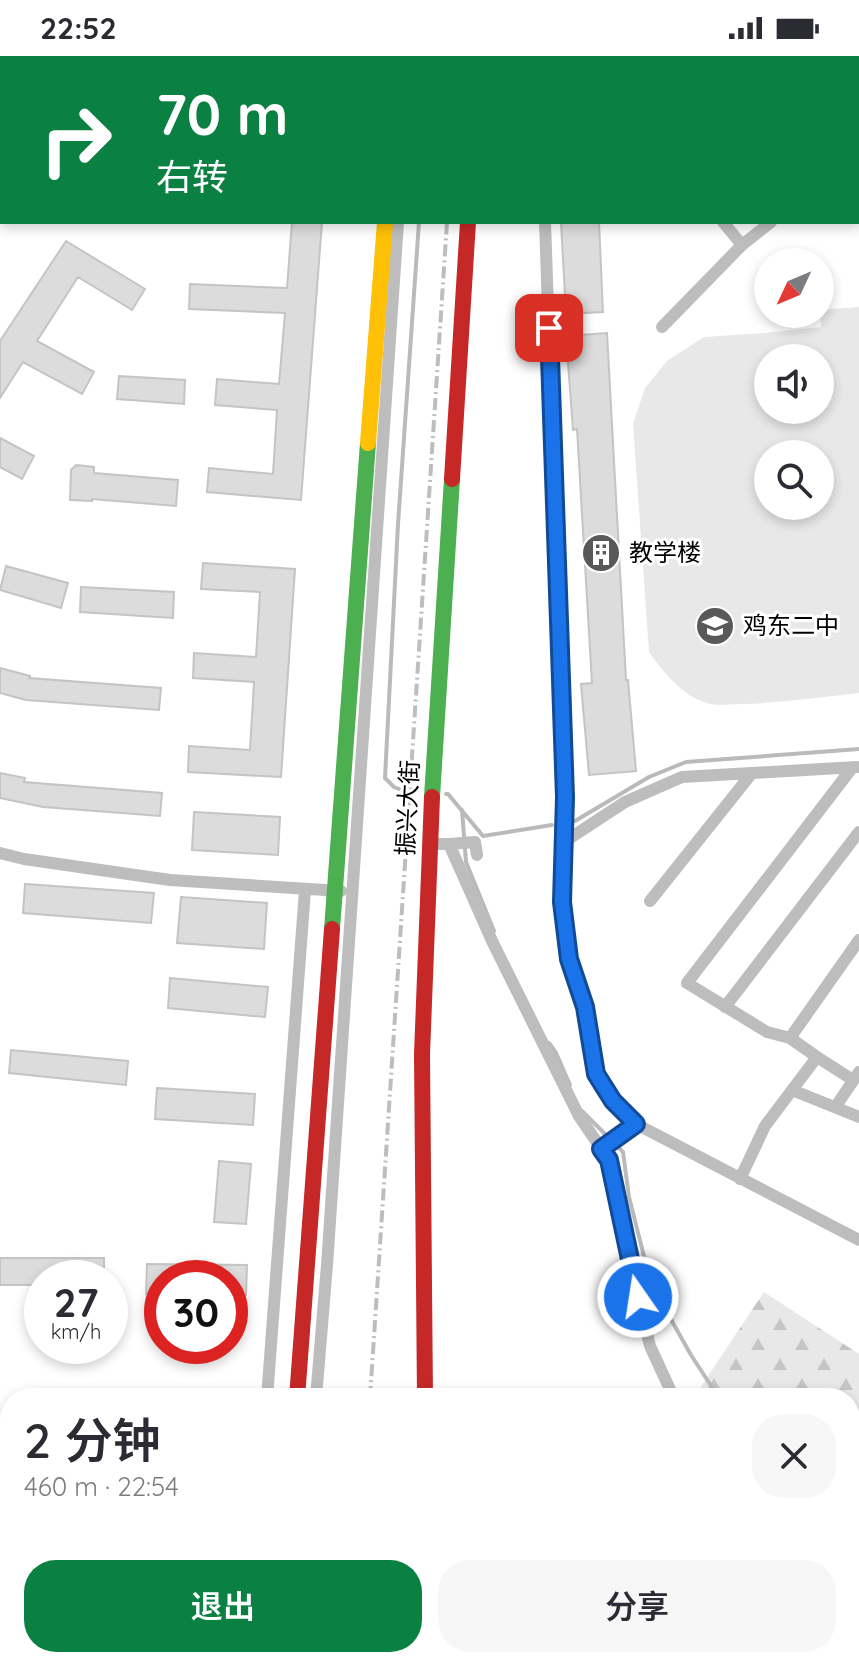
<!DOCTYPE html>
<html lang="zh">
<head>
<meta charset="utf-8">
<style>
	:root { --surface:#fff; --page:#f7f7f7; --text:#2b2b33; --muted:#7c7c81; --accent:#0b8043 }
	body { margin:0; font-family:Quicksand,"Noto Sans SC",sans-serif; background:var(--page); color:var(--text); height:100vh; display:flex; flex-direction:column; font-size:30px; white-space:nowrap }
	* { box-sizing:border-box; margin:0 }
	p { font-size:26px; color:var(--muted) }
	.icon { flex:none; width:44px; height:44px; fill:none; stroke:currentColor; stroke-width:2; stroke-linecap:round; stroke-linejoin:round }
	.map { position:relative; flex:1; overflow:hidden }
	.drawer { position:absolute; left:0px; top:1332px; width:860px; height:280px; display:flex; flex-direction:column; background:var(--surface); border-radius:32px 32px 0 0; box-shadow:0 4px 12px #0003 }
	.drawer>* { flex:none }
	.banner { position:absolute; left:0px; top:0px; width:860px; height:168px; box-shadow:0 4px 12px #0003; background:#0b8043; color:#fff; overflow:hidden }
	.needle { width:52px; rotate:226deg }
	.tools { position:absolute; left:754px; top:192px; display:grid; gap:16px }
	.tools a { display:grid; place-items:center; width:80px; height:80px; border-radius:50%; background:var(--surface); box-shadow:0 4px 12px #0003; font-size:40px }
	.speed { position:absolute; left:24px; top:1204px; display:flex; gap:16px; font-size:40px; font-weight:700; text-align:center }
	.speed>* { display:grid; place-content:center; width:104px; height:104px; border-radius:50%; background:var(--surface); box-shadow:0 4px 12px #0003; line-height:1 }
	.speed small { font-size:20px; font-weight:400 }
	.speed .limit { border:12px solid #d22; background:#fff; color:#111 }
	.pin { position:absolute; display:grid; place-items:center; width:68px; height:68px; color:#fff; margin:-34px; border-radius:16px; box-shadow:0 4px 12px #0006 }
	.me { position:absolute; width:88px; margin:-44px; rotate:347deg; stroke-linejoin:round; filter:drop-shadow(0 0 6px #0008) }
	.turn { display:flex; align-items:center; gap:28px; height:168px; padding:0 24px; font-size:36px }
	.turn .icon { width:104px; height:104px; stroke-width:2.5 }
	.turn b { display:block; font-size:56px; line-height:68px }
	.round { display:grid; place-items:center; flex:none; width:84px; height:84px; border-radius:32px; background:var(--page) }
	.head { display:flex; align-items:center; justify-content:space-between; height:136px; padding:0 24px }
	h1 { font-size:48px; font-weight:600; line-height:60px }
	.action { display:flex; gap:16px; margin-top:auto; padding:16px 24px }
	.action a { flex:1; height:92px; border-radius:32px; background:var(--accent); color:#fff; font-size:32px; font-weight:600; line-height:92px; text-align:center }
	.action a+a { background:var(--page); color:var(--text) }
	.status { display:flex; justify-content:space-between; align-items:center; height:56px; padding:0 40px; background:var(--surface); direction:ltr }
	.status svg { height:22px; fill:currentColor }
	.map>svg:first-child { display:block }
	.grass { fill:#e8e8e8; fill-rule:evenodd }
	.forest { fill:url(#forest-firs) }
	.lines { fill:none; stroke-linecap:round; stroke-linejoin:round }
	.stream { stroke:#bababa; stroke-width:4 }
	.building { fill:#dcdcdc; stroke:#c4c4c4; stroke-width:2 }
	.street { stroke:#bdbdbd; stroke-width:12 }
	.fast { stroke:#4caf50; stroke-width:16 }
	.slow { stroke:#ffc107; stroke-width:16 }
	.jam { stroke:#c62828; stroke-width:16 }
	.rail { stroke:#bdbdbd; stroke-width:4; stroke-dasharray:12 4 2 4; stroke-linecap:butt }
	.route-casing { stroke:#114b97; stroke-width:20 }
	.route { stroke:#1a73e8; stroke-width:14 }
	.labels { text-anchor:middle; stroke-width:6; stroke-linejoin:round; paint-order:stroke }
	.poi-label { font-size:24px; fill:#000; stroke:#fff; text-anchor:start }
	.street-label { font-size:24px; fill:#000; stroke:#fff }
</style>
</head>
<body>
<div class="status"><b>22:52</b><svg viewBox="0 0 49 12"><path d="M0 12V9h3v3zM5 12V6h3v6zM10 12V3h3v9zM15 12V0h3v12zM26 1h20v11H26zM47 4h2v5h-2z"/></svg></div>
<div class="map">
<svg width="859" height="1612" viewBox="0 0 859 1612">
	<defs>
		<pattern id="forest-firs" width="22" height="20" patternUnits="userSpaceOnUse" patternTransform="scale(2)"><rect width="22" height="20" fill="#e8e8e8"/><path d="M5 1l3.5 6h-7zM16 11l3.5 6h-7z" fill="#c5c5c5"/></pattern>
	</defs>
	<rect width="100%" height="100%" fill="#fff"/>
	<path class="grass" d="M859,251V637C820,641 780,647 741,648C731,648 719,650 710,648C683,641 664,617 649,596L633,368L645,332L667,305L704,281L765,277L821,271L820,254ZM768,302H820V354H768ZM768,398H820V450H768Z
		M0,1560L10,1569V1602H46L57,1612H0Z"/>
	<path class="forest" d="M96,0H332V2H95Z
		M764,1236L859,1298V1612L850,1599V1342H702L698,1335Z"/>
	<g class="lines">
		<path class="stream" d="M431,2V0
			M399,733L394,731L385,722L398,468L419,166
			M446,738H448L483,780L552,769
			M462,754L466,806L494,875
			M575,765L649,721L686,706L859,693
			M549,987L556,997L570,1029
			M582,1055L623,1096L629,1141L651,1228L691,1299L719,1342
			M850,1579L859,1598"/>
	</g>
	<path class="building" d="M292,166H322L301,444L207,436L209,412L273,418L277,354L215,349L217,323L279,328L285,257L189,253L190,228L287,232Z
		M561,166H599L603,256L566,258Z
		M66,185L145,233L132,254L78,221L37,285L94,316L82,338L23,306L0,342V285Z
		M607,277L626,624H628L636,715L589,719L581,628L592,627L577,373L573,374L566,280Z
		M119,320L185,324L184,348L117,343Z
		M0,382L34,400L22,423L0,411Z
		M76,409L94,411V417L178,424L176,450L92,443V445L70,444L71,414Z
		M203,507L295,513L281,721L188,716L189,690L250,694L254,626L193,622L194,597L256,601L260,536L201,533Z
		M6,510L68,527L61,552L0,534Z
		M81,531L174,536L173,562L80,556Z
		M0,612L30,620L29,622L161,632L159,654L26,644L0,637Z
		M0,717L25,722L24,726L162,737L160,760L43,751L0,742Z
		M194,756L280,761L278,799L192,794Z
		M25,828L154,837L151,867L23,857Z
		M181,841L267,847L264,893L177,887Z
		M170,922L268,931L265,961L168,952Z
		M11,994L128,1005L126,1029L9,1017Z
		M157,1032L255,1038L253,1069L155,1063Z
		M219,1105L251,1108L246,1168L214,1166Z
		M0,1202H104V1222H42V1229H0Z
		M147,1208L247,1209L246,1239H230V1222H162V1239L146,1238Z"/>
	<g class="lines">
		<path class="street" d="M403,2V0
			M545,166L565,741L562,846L569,903L585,951L596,1018L613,1045L636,1068L859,1184
			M723,166L742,189
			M662,271L742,189L771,166
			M564,786L625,746L682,721L752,717
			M430,788H449L493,887L579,1060L609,1104L632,1217L650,1290L674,1342
			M449,788L475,786L477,799
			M0,797L24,803L170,824L341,835
			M650,845L752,717L857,711
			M725,951L859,776
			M790,982L859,884
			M817,1001L853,1024
			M792,1034L859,1061
			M836,1050L859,1016
			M601,1093L636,1068
			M740,1123L765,1070L817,1001L790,982L767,976L687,927L852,712
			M267,1342L305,834
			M316,1342L327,1209L398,166
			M789,1602L792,1612
			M262,1612V1602
			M292,1612V1602
			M309,1612V1602"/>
		<path class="fast" d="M0,114L2,110
			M432,741L452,423
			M332,873L368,387"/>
		<path class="slow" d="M478,0V2
			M368,387L385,166"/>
		<path class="jam" d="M69,2L70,0
			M858,34H859
			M452,423L468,166
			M297,1342L332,873
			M425,1342L422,998L432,741
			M408,1612L409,1602"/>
		<path class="rail" d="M458,2V0
			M370,1342L447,166
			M352,1612V1602"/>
	</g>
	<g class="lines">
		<g class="route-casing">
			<path id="route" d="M549,272L565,741L562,846L569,903L585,951L596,1018L613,1045L636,1068L601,1093L609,1104L638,1241"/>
		</g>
		<use href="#route" class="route"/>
	</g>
	<defs>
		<g id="building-disc" transform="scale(2)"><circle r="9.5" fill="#595959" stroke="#fff"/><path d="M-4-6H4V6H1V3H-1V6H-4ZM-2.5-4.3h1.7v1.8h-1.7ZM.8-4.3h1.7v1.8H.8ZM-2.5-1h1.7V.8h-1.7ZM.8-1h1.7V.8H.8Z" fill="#fff"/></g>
		<g id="school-disc" transform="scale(2)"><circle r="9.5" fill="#595959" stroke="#fff"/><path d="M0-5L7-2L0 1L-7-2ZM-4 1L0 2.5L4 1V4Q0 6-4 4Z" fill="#fff"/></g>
	</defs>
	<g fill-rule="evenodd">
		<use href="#building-disc" x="601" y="497"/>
		<use href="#school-disc" x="715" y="570"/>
	</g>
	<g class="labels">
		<g class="poi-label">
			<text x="629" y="505">教学楼</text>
			<text x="743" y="578">鸡东二中</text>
		</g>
		<g class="street-label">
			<text transform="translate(408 752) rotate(-87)" y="8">振兴大街</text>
		</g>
	</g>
</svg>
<div class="tools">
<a><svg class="needle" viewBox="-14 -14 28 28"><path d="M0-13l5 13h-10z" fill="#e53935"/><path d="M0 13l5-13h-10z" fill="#7c7c81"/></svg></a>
<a><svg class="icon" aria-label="sound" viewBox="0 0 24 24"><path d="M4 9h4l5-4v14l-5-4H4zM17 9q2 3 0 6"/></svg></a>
<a><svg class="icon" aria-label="search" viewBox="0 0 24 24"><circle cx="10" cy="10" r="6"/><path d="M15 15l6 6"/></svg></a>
</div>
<div class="speed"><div>27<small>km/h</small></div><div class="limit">30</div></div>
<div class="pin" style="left:549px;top:272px;background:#d93025"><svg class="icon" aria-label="arrive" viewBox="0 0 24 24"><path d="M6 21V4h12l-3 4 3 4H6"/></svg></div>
<svg class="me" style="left:638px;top:1241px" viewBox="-20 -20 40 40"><circle r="17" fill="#1a73e8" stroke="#fff" stroke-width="3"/><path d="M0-11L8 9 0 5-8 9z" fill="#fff"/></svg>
<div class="banner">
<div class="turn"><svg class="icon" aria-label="right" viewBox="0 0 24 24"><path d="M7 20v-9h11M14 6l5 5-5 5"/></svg><div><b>70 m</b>右转</div></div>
</div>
<section class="drawer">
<div class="head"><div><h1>2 分钟</h1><p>460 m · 22:54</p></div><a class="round"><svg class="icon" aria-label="close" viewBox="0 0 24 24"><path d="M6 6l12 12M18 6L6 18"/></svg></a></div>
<div class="action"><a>退出</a><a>分享</a></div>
</section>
</div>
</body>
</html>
